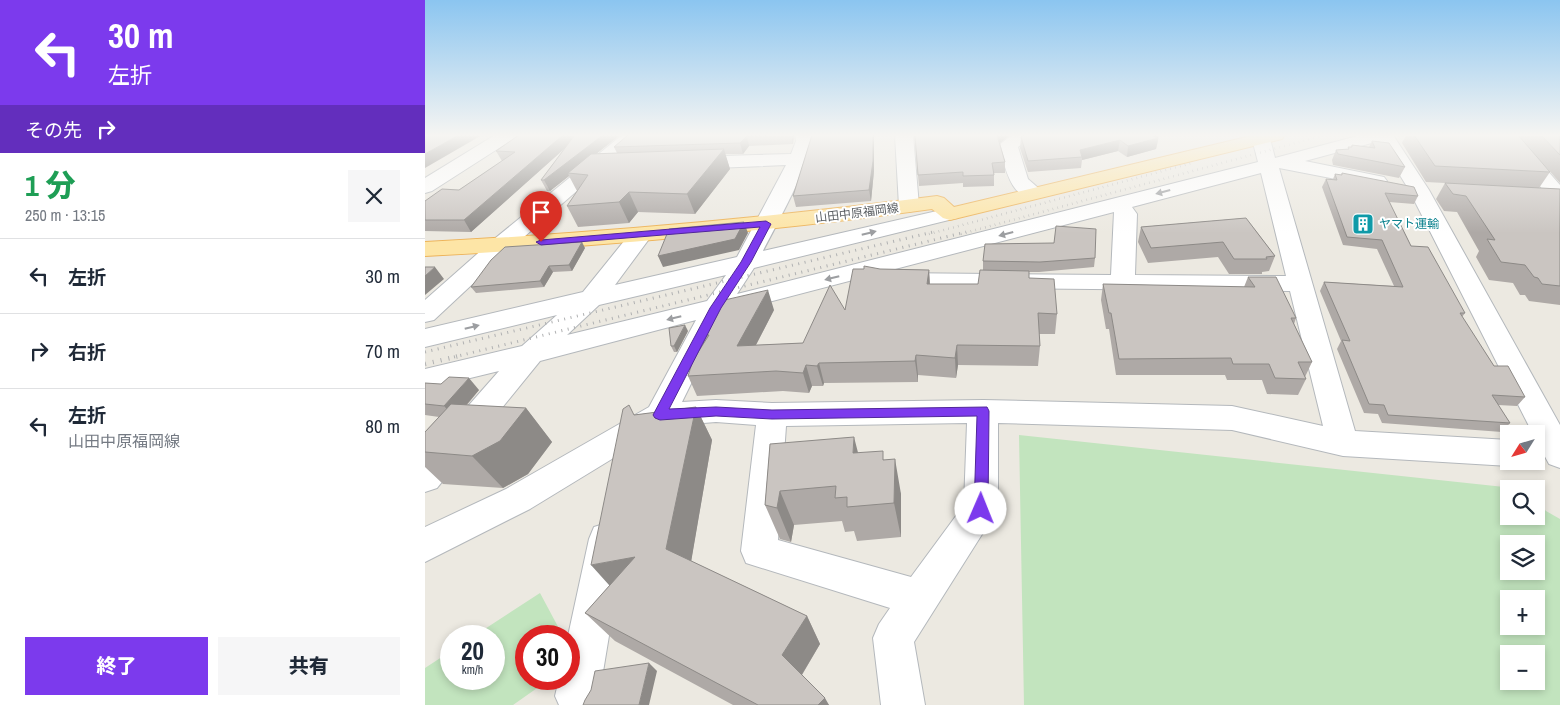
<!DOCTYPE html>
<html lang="ja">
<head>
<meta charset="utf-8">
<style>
	:root { --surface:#fff; --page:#f6f6f7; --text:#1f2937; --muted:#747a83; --line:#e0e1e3; --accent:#7c3aed }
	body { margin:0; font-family:"Archivo Narrow","Noto Sans JP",sans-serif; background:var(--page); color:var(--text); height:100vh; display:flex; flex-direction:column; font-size:19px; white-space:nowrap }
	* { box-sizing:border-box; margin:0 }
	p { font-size:16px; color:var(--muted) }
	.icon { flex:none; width:28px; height:28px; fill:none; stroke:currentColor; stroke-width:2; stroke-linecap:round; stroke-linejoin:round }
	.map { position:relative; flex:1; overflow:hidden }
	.panel { display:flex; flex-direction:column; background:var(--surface); width:425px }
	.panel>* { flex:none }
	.guide { background:#7c3aed; color:#fff; overflow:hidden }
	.needle { width:32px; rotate:233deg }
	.tools { position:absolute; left:1075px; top:425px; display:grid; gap:10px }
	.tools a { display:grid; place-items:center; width:45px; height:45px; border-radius:0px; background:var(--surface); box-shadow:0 2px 8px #0003; font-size:25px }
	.speed { position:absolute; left:15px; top:625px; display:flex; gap:10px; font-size:25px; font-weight:700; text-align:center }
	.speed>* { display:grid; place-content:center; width:65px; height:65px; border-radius:50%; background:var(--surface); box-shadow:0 2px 8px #0003; line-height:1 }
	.speed small { font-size:12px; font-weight:400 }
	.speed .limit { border:8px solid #d22; background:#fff; color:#111 }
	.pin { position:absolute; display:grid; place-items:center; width:42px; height:42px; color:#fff; margin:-51px -21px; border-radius:50% 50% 50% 0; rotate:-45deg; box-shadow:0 0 5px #0007 }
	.pin .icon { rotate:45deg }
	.me { position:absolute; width:55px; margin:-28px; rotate:1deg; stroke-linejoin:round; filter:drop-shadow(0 0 4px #0008) }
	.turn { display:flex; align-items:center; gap:18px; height:105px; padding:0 25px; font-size:22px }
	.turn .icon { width:65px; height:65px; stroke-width:2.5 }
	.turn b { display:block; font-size:35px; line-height:42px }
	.then { display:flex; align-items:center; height:48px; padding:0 25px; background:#0003; gap:10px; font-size:19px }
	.round { display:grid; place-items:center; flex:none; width:52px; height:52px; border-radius:0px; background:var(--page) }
	.headline { display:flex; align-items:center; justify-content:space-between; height:85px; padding:0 25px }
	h1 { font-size:30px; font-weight:800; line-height:38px; color:#1e9e55 }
	.button { display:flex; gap:10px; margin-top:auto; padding:10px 25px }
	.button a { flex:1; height:58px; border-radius:0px; background:var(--accent); color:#fff; font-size:20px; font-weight:800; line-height:58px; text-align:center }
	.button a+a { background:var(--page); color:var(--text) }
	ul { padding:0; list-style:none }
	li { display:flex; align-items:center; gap:15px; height:75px; padding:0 25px; border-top:1px solid var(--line) }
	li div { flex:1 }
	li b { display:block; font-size:19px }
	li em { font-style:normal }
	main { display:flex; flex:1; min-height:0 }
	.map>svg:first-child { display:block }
	.green { fill:#c2e4be; fill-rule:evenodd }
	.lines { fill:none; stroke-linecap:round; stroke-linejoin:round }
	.minor-casing { stroke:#b4b8bc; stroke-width:2 }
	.major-casing { stroke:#edb359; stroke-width:2 }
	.minor { fill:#fff; fill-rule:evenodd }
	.major { fill:#fde5a6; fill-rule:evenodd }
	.rail-far2 { stroke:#b0b1b2; stroke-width:2.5; stroke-dasharray:0.5 4.5; stroke-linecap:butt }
	.rail-far1 { stroke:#b0b1b2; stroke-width:3; stroke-dasharray:1 5.5; stroke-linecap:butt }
	.rail { stroke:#b0b1b2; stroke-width:4.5; stroke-dasharray:1 7; stroke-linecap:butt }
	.wall { fill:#aea9a6 }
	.shaded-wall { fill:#8d8a87 }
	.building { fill:#cac5c1; stroke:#8d8a87 }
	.oneway { fill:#9c9ea1 }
	.route { fill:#7c3aed; stroke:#51269a }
	.labels { text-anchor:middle; stroke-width:4; stroke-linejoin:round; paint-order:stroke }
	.far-street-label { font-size:12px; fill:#5a5e62; stroke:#fff }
	.far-culture-label { font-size:12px; fill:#0d838f; stroke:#fff; text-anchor:start }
</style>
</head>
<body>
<main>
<section class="panel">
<div class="guide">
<div class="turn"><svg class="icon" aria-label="left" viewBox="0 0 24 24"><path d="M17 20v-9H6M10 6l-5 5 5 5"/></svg><div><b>30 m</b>左折</div></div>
<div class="then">その先<svg class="icon" aria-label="right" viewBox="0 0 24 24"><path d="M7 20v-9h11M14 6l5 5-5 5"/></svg></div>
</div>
<div class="headline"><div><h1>1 分</h1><p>250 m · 13:15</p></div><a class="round"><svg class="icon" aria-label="close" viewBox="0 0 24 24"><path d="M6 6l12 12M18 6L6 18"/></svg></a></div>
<ul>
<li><svg class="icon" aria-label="left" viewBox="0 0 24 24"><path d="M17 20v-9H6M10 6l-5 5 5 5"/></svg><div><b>左折</b></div><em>30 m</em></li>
<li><svg class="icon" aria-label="right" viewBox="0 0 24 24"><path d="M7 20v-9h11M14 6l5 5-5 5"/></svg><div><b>右折</b></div><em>70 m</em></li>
<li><svg class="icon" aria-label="left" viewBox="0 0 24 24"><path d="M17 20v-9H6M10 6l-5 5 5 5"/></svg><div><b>左折</b><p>山田中原福岡線</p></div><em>80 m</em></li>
</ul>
<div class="button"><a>終了</a><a>共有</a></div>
</section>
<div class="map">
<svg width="1135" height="705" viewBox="0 0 1135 705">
	<rect width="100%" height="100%" fill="#ece9e1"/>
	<path class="green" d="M594,435L1098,489H1084V516H1111V498L1121,511L1135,519V705H599ZM1084,544H1111V571H1084ZM1084,599H1111V626H1084ZM1084,654H1111V681H1084Z
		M115,593L138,636H101V679H125L88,705H0V668L26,651V679H69V636H49Z"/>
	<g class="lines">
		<g class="minor-casing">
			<path id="minor" d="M70,135H91L88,139L7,191L0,193V178Z
				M197,135H216L84,250L9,320L0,322V300L68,240Z
				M370,135H388C392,152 348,231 338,251L525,208L532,210L536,214L532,218L329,268L312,294L833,162L826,135H844L850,158L936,135H968L1004,190L1135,425V468L1124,464L1111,440V434H1108L984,190L954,141L880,161L959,177L962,181L959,185L952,187L854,168L930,431L1084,440V461L1095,462L1084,466L918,456L807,430L573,423V509L489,642L500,705H456L448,638L454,624L465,608L321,563L316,551L331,425L291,422L241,426L105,509L0,562V527L81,489L224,407L271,320L115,361L12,488L0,492V455L74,371L0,389V369L97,346L132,315L0,347V329L158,292L208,230L216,228L224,230L227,235L190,285L312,257L361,165L265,169L258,167L256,163L258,159L265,157L366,154L371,141ZM836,173L861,276L710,275L712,214L707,207ZM689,212L686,275L468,273L459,275L456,280L459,285L468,287L865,291L898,426L807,406L558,400L347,403L291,400L257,402L301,313ZM301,275L282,301L142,335L174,305ZM542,423L539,505L486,577L353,540L361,426Z
				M470,135H488L494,206L491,210L484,212L477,210L474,206Z
				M587,135H608L593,147L603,179L619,193L616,197C586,205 580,166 574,145Z
				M1073,135H1091L1135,185V204L1128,202Z
				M182,523L195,527L200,539L174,696L170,705H134L130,696L134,679H144L143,636L164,539L169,527Z"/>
		</g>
		<g class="major-casing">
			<path id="major" d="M830,135H860L857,139L525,220L518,218L507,209C339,232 170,247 0,256V242C171,233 342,218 512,196L519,198L529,207Z"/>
		</g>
		<use href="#minor" class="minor"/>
		<use href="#major" class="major"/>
		<path class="rail-far2" d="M504,234L767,163
			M536,234L900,135"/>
		<path class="rail-far1" d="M0,352L508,232
			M29,357L541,232"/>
		<path class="rail" d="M0,364L34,356"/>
	</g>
	<path class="wall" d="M94,135H195L171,154L192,153L189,147L203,135H369L368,144L324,146L318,154H300L305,169L270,214L213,212L204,223L153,227L142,206L152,191L144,176L125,191H122L116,180L139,149L46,232L0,231V201L34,190L77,161L71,151Z
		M387,135H449V171L446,201L371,207L368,196Z
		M489,135H585L575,143L580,162V173H569V186L538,187V183L494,186Z
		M981,135H1135V183L1115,160L1125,172L1114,188L1135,189V305L1104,301L1100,295H1095L1088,283L1064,280L1051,257L1054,251L1032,212L1019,211L1011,199L1020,183L1001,182L977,143Z
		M596,137L733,141L731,149L702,157L693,151L657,160L656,168L603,172L595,148Z
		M947,141L980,167L974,178L908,165L907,160L911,150L923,149V147H926L927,145L944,147Z
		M917,173L993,196L989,204L964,202L986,246L1040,313L1037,317L1069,366L1100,397L1092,406L1073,405L1085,423L1077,432L957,423L953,414L939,413L912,349L916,341L895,291L899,282L969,286L952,249L918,245L897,187L901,179H908L910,174L916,175Z
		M821,218L850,256L844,271L837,272V274H804L793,257L723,263L713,242L716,227Z
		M160,248L147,271L128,272L119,287L51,293L46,287Z
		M670,258L669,267L614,272H604V278L632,314L630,334H614L615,346L613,366L533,365L531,378L493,375V382L399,383L398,386H387L384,393L358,391L272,396L263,376L278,344L274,334L349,310L331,345L378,343L420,310L455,269L504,270L505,284H553L558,270V261Z
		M823,277L871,318L869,324L887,362L880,377L881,379L873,395L842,394L837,380H802L800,375H691L684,329H681L676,300L678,284L819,287Z
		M263,331L252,352H249L246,346Z
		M0,383L54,390L42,405L101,408L127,442L103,474L78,488L18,484L0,467V432L14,417L0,415Z
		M271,407L287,440L266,561L382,616L395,644L377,675L404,705H308L190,641L160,613L185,585L210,415Z
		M345,444L433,453L460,460L476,494V537L432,541L429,531L420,532L417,521L369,525L366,542L355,539L340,505Z"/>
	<path class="shaded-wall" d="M34,135H57L0,168V154Z
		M138,135H145L148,141L46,232L39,220Z
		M178,135H195L147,173H143L144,176L125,191L119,180Z
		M366,135H369L368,144Z
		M448,135H449V171L446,201L444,190Z
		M572,135H585L572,145Z
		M725,135H734L731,149L702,157L703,146Z
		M322,136L324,146L318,154L315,143Z
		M695,140L693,151L657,160V157L655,150Z
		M299,149L305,169L270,214L262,194Z
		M204,192L213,212L204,223L194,202Z
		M319,222L323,233L314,250L238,267L233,256Z
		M157,242L160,248L147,271L144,265Z
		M124,266L128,272L119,287L115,281Z
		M10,267L19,279L0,295V276Z
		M504,270L505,289L502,284Z
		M343,290L349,310L320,366L312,346Z
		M260,325L263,331L252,352L249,346Z
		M532,345L533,365L531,378L530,358Z
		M491,355L493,375V382L490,361Z
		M394,363L399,383L398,386L392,366Z
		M381,365L387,386L384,393L378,373Z
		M44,378L54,390L30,418L19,406Z
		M271,407L287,440L263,580L241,549Z
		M101,408L127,442L103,474L78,488L47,456Z
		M429,437L438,472L428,453Z
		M470,459L476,494V537L469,503Z
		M355,491L369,525L366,542L352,508Z
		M210,557L193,595L166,565Z
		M382,616L395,644L373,681L357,655Z
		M224,663L232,671L224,705H214Z
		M400,698L404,705H393Z"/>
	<path class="building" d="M0,135H34L0,154Z
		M94,135H138L39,220H0V201L17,189L34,190L90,152L71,151Z
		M148,135H178L119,180H116L149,136Z
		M203,135H342L322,136L315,143L189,147Z
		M387,135H448V161L444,190L368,196Z
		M490,135H573H572L580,162L567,163L569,175L538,176V172L493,175Z
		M599,135H727L733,138L703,146L695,140L655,150L657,157L603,161L596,137Z
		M989,135H1093L1125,172L1010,166Z
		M1116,135H1135V155Z
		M947,141L964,143L980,167L913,154L911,150L924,149L923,147H927V145L950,148Z
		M299,149L262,194L204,192L194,202L142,206L163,175L143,173L166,154Z
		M917,173L989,187L993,196L960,193L986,246L1003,247L1040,313H1035L1069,366H1083L1100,397L1067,395L1085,423L963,415L959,405L944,404L917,340L925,341L899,282L978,287L957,240L922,237L901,179L912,180L910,174L917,175Z
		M1020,183L1135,189V286L1117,284L1113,278L1109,277L1100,265L1076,262L1062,239L1070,240L1041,196L1028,194Z
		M821,218L850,256L841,257L842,259H809L798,242L726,248L716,227Z
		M319,222L310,239L233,256L244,229Z
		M631,226L671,229L670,258L615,262L558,261L560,244L629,243Z
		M157,242L144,265L124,266L115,281L46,287L66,260L80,247Z
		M439,266L455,269L504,270L502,284H553L555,270L604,271V278L629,279L632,314L613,313L615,346L532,345L530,358L491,355L490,361L394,363L392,366L381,365L378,373L351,371L263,376L268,360L284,335L274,334L291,302L343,290L312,346L378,343L405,285L420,310L428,269H439Z
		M0,267H10L0,276Z
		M823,277H851L871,318H866L887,362H873L881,379L850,378L844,364H808L806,358L694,359L686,313H684L678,284L830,287Z
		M260,325L249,346H246L244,328Z
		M24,377L44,378L19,406L0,404V383L16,384Z
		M26,404L101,408L75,441L47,456L0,452V432Z
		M204,405L209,415L271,407L241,549L382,616L357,655L400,698L393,705H333L160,613L210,557L166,565L198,409Z
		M429,437L428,453L458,451V460L470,459L469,503L422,507V497L410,498L411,486L355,491L352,508L340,505L345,444Z
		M224,663L214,705H158L160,700L166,690L170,671Z"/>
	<defs><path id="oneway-solid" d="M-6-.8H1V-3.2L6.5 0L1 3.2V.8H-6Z" transform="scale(1.25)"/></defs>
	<g class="oneway">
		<use href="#oneway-solid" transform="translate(738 192) rotate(165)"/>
		<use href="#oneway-solid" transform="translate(444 233) rotate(-14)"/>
		<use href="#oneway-solid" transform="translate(581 234) rotate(165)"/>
		<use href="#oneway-solid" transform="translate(407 278) rotate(166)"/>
		<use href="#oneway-solid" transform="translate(249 318) rotate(166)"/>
		<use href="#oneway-solid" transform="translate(47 327) rotate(-14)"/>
	</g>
	<linearGradient id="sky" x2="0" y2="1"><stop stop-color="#8bc5f0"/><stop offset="0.58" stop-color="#f6f5f2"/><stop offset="1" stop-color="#f6f5f2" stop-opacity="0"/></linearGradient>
	<rect width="1135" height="233" fill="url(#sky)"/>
	<path class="route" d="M341,221L346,224L326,262L296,308L244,409L291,407L347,410L562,407L564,411L563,509L561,513L556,515L551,513L549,509L552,416L347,419L291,416L235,420L230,418L228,415L285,308L316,262L335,227L116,245L111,242L116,240Z"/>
	<defs>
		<g id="building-square" transform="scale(1.125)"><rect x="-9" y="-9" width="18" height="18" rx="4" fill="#0f9aa8" stroke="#fff"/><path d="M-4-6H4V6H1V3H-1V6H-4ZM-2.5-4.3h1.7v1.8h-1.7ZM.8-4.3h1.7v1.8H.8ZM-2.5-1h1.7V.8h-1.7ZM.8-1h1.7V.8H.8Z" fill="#fff"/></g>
	</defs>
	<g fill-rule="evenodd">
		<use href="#building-square" x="938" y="224"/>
	</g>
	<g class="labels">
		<g class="far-street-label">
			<text transform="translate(432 213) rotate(-7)" y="4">山田中原福岡線</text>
		</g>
		<g class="far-culture-label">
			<text x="954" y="228">ヤマト運輸</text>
		</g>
	</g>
</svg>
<div class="tools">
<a><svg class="needle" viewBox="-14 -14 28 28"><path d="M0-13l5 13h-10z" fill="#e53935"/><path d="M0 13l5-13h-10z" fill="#747a83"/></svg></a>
<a><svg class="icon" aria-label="search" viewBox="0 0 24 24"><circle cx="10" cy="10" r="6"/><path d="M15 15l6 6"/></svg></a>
<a><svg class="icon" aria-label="layers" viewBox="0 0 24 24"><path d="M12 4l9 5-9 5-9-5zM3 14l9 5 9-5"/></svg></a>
<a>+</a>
<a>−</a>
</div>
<div class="speed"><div>20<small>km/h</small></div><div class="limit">30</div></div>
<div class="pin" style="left:116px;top:242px;background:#d93025"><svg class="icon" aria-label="arrive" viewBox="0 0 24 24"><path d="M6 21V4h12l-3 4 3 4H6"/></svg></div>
<svg class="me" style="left:556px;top:509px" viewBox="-20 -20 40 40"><circle r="19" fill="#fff"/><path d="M0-13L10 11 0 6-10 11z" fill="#7c3aed"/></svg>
</div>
</main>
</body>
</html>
